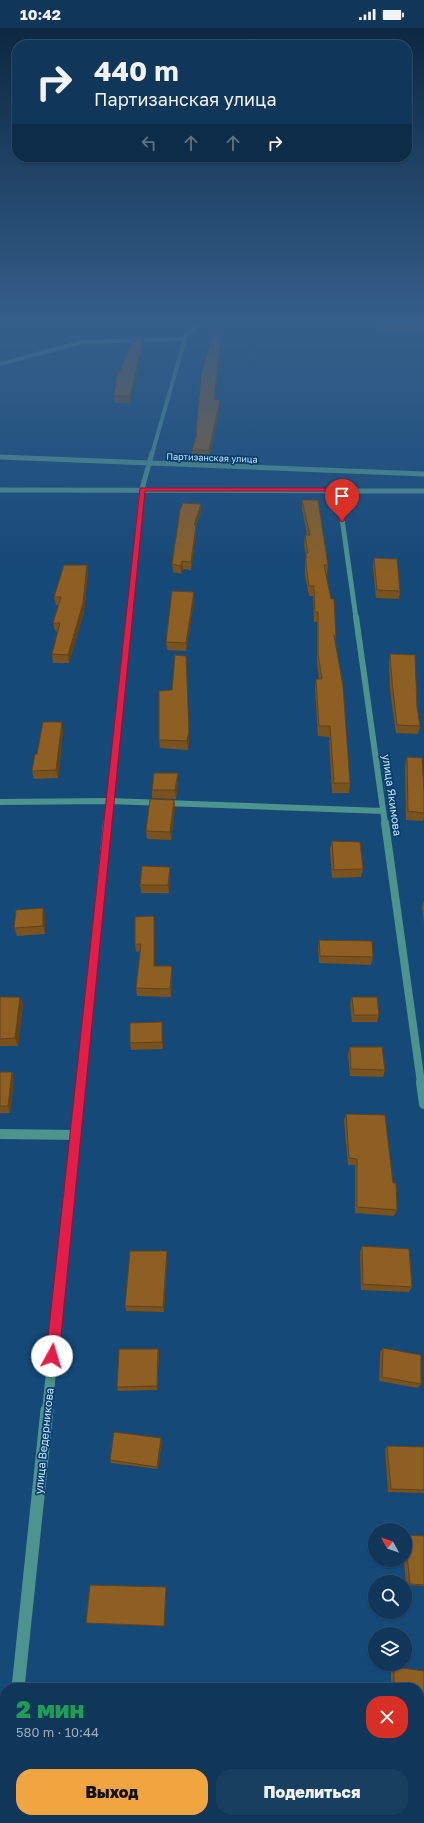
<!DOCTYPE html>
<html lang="ru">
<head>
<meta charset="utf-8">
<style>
	:root { --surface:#10375a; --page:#193f60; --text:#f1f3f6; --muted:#9cacbb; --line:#305170; --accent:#f1a540 }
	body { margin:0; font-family:"Golos Text",sans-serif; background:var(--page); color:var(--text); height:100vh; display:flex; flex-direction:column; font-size:15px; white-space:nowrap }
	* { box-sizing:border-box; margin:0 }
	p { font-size:13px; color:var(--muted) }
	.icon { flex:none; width:22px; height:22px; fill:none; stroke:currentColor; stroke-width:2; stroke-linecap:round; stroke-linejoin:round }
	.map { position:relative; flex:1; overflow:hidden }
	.details { position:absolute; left:0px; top:1655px; width:424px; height:140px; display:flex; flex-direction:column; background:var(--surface); border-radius:16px 16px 0 0; box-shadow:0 1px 3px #0004,0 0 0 1px var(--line) }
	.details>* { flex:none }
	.guide { position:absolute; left:12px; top:12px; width:400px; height:122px; border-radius:16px; box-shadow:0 1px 3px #0004,0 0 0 1px var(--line); background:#10375a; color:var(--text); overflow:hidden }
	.needle { width:26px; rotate:310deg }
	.fabs { position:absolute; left:368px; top:1495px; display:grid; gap:8px }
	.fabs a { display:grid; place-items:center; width:44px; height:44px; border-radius:50%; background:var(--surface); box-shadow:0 1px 3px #0004,0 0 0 1px var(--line); font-size:20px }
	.pin { position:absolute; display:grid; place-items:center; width:34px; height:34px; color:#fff; margin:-41px -17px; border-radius:50% 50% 50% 0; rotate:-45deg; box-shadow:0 0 4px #0007 }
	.pin .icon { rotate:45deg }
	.me { position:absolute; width:44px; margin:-22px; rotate:6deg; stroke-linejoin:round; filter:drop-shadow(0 0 3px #0008) }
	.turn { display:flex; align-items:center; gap:14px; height:84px; padding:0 16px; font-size:18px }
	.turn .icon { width:52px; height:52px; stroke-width:2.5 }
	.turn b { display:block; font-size:28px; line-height:34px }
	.lanes { display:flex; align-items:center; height:38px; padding:0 16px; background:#0003; justify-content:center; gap:20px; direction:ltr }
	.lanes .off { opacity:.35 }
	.round { display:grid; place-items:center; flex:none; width:42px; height:42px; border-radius:16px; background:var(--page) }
	.headline { display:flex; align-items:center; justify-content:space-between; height:68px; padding:0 16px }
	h1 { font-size:24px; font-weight:800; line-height:30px; color:#1e9e55 }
	.action { display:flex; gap:8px; margin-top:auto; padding:8px 16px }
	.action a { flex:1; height:46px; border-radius:16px; background:var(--accent); color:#111; font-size:16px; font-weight:800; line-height:46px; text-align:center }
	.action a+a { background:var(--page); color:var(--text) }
	.status { display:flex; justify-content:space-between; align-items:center; height:28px; padding:0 20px; background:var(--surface); direction:ltr }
	.status svg { height:11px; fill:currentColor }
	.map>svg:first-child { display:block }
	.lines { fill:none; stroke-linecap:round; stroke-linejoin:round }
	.lane-far1 { stroke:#4d948f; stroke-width:6 }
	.lane { stroke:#4d948f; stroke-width:10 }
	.street-far5 { stroke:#4d948f; stroke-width:4 }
	.street-far4 { stroke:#4d948f; stroke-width:5 }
	.street-far3 { stroke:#4d948f; stroke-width:6 }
	.street-far2 { stroke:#4d948f; stroke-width:8 }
	.street-far1 { stroke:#4d948f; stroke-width:10 }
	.street { stroke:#4d948f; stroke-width:13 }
	.wall { fill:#79521d }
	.shaded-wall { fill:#634218 }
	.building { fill:#8d5f22; stroke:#634218 }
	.route { fill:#e11d48; stroke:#92132f }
	.labels { text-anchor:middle; stroke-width:3.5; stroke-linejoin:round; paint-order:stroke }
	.far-street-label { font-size:9px; fill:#c8e3ff; stroke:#063e6c }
	.street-label { font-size:11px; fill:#c8e3ff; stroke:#063e6c }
</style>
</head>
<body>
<div class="status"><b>10:42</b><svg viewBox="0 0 49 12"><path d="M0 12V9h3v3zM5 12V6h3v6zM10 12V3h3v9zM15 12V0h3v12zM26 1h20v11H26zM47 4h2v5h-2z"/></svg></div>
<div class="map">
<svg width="424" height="1795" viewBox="0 0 424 1795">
	<rect width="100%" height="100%" fill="#154978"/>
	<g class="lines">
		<path class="lane-far1" d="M0,774L109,773L383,783"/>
		<path class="lane" d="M0,1106L75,1107"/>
		<path class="street-far5" d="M0,336L82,314L185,311
			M152,426L186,307L201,296"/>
		<path class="street-far4" d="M0,429L424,446
			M0,462L424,463
			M338,462L356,590
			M129,590L142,461L152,425"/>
		<path class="street-far3" d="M356,589L385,796
			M107,796L129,589"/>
		<path class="street-far2" d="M385,795L421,1055
			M81,1055L107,795"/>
		<path class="street-far1" d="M421,1054L424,1076
			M47,1383L81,1054"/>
		<path class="street" d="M18,1660L47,1382
			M4,1795L5,1790"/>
	</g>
	<path class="wall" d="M374,296H424V305H403L402,303L375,302Z
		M221,308V314L215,371L220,379L209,430L192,429V422L196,410V405Z
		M144,316L130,376L115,375L114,368L120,343Z
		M302,472L328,537L327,547H326L336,607L335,614L350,755L349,765H332L329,709L318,708L315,661L316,651H319L317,636V594H314L313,568H309L305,547V535L306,527L304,517L305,507H307L302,481Z
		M201,476V484L196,498V505L191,542L183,541L181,546L173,544L172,536Z
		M374,530L400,563L399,571L376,570L373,538Z
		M87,537L88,545L84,584L69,635H53L52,626L58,604L55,603L53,595L59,577H56L54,569Z
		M194,564V572L186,623L167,622L166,614Z
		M390,626L417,679L420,698L418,706L396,705L390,662L389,634Z
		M63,703L58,750L34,751L32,743L37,726Z
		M159,712H189L188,722L160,720Z
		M407,729L424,764V789L423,793L406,792L405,737Z
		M178,745V753L176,771L152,770V762Z
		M174,772L175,780L171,812L147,811L146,803Z
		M332,813L363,841L361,849L332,850L330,821Z
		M170,847L169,865H141L140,857Z
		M424,873V895L422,879Z
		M43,880L45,888V906L17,908L14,900Z
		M154,896L155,938H172V946L171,969L137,968L136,960L140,923L136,924L135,916Z
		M319,912L373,929L371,937L319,935L318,920Z
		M0,969L23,976L18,1018H0Z
		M352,969L379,987L377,994H352L350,976Z
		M162,1002L163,1021L131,1022L130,1015Z
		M350,1019L385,1042L383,1049L350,1048L348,1026Z
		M0,1044L14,1051L10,1085H0Z
		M346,1086L393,1155L397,1182L394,1188L355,1185V1137H348L344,1093Z
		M362,1218L412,1259L409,1264L361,1262L360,1224Z
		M167,1229L164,1284L126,1283L125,1278Z
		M383,1320L421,1356L418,1360L379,1353L380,1324Z
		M159,1325L157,1362L118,1363L117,1359Z
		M162,1413L158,1441L111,1435L110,1432Z
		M387,1418L424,1419V1465L388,1464L385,1421Z
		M405,1507L424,1508V1558L406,1557L404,1532H405Z
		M391,1639L424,1643L419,1660H391Z"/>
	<path class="shaded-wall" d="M221,308V314L214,378V371Z
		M144,309V316L130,376V368Z
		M220,372V379L209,430V422Z
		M201,476V484L196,498V505L191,542V534L194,497Z
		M182,533L183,541L181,546V538Z
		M87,537L88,545L84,584L69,635L68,627Z
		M194,564V572L186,623V615Z
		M62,694L63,703L58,750L56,742Z
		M189,703V712L188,722L187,713Z
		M178,745V753L176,771L175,762Z
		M174,772L175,780L171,812L170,804Z
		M170,839V847L169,865L168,857Z
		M43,880L45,888V906L43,898Z
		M154,888V896L155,945L154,938Z
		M172,938V946L171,969L170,961Z
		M20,969L23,976L18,1018L15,1010Z
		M162,994V1002L163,1021L162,1014Z
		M12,1044L14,1051L10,1085L8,1078Z
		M167,1223V1229L164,1284L163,1279Z
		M158,1321L159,1325L157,1362V1358Z
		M161,1410L162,1413L158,1441L157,1439Z
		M166,1559V1560L165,1599L164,1598Z"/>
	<path class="building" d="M378,296H424V299H404L403,297Z
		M213,306L221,308L214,371L220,372L209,422H192L197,406L196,405L201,347Z
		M133,309H144L130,368H114L117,343H120Z
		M302,472H318L328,537H324L331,571H334L336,607H334L343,658L350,755H334L330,698H319L316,651H322L318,626V584H315L314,558H309L306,537V525H308L305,507H310Z
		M183,475L201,476L194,497H196L191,534L182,533L181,538L172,536L180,482Z
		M374,530L397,531L400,563L377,562Z
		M64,537H87L83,575L68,627L52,626L60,595H53L61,569H54Z
		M172,563L194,564L186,615L166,614Z
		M390,626L415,627L417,679L420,698L397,697L392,653Z
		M175,627L186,628L189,703L187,713L159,712V663L172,662Z
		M43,694H62L56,742L32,743L35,726H37Z
		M407,729L422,730L424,764V785L408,783Z
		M154,745H178L175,762H152Z
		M150,771L174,772L170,804L146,803Z
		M332,813L360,814L363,841L334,842Z
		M142,838L170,839L168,857H140Z
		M43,880V898L14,900L16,882Z
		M154,888V938H172L170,961L136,960L141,916H135V889Z
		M319,912L372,913L373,929L320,928Z
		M0,969H20L15,1010L0,1011Z
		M352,969H377L379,987H354Z
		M162,994V1014L130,1015V995Z
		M350,1019H382L385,1042L351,1041Z
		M0,1044H12L8,1078H0Z
		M346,1086L385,1087L393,1155H396L397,1182L357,1179V1131L349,1130Z
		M362,1218L409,1221L412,1259L363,1256Z
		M130,1223H167L163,1279L125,1278Z
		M383,1320L421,1327V1356L382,1349Z
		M119,1321H158L157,1358L117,1359Z
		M114,1404L161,1410L157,1439L110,1432Z
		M387,1418L424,1419V1462L391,1461Z
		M405,1507L424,1508V1557L410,1556Z
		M90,1557L166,1559L164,1598L86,1595Z
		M394,1639L424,1643V1697H419V1660H394Z"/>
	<linearGradient id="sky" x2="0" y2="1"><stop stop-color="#0c2842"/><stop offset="0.54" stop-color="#355f8b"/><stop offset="1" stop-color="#355f8b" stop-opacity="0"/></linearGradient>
	<rect width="424" height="547" fill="url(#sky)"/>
	<path class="route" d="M140,460H338L341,462L345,492L342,494L339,492L336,463H145L59,1328L57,1333L52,1335L48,1333L46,1328Z"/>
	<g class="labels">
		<g class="far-street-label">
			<text transform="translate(212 430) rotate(2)" y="3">Партизанская улица</text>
		</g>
		<g class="street-label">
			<text transform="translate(392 767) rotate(82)" y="4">улица Якимова</text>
			<text transform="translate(44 1413) rotate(-84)" y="4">улица Ведерникова</text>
		</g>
	</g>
</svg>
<div class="fabs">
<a><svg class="needle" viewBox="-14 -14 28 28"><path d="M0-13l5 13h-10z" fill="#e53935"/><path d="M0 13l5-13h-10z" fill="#9cacbb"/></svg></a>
<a><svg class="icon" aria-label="search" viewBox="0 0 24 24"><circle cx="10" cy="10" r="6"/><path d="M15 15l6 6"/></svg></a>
<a><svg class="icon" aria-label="layers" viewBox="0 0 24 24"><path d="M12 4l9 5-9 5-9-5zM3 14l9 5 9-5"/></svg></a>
</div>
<div class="pin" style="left:342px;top:492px;background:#d93025"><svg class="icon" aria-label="arrive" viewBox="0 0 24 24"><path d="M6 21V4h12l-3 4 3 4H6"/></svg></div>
<svg class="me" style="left:52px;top:1328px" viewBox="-20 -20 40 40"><circle r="19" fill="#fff"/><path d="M0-13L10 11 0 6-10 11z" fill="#e11d48"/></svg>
<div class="guide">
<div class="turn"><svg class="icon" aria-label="right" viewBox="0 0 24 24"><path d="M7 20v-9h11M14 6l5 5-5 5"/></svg><div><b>440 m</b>Партизанская улица</div></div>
<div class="lanes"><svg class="icon off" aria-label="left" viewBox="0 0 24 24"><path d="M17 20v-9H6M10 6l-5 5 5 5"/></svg><svg class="icon off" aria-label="ahead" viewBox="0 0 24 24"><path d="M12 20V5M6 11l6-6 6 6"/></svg><svg class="icon off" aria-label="ahead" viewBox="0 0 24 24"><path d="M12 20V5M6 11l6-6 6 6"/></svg><svg class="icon" aria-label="right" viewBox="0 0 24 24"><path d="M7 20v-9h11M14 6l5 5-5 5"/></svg></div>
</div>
<section class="details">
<div class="headline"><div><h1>2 мин</h1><p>580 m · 10:44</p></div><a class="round" style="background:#d93025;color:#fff"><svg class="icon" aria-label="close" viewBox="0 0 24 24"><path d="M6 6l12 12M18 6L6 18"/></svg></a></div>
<div class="action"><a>Выход</a><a>Поделиться</a></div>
</section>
</div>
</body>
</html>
